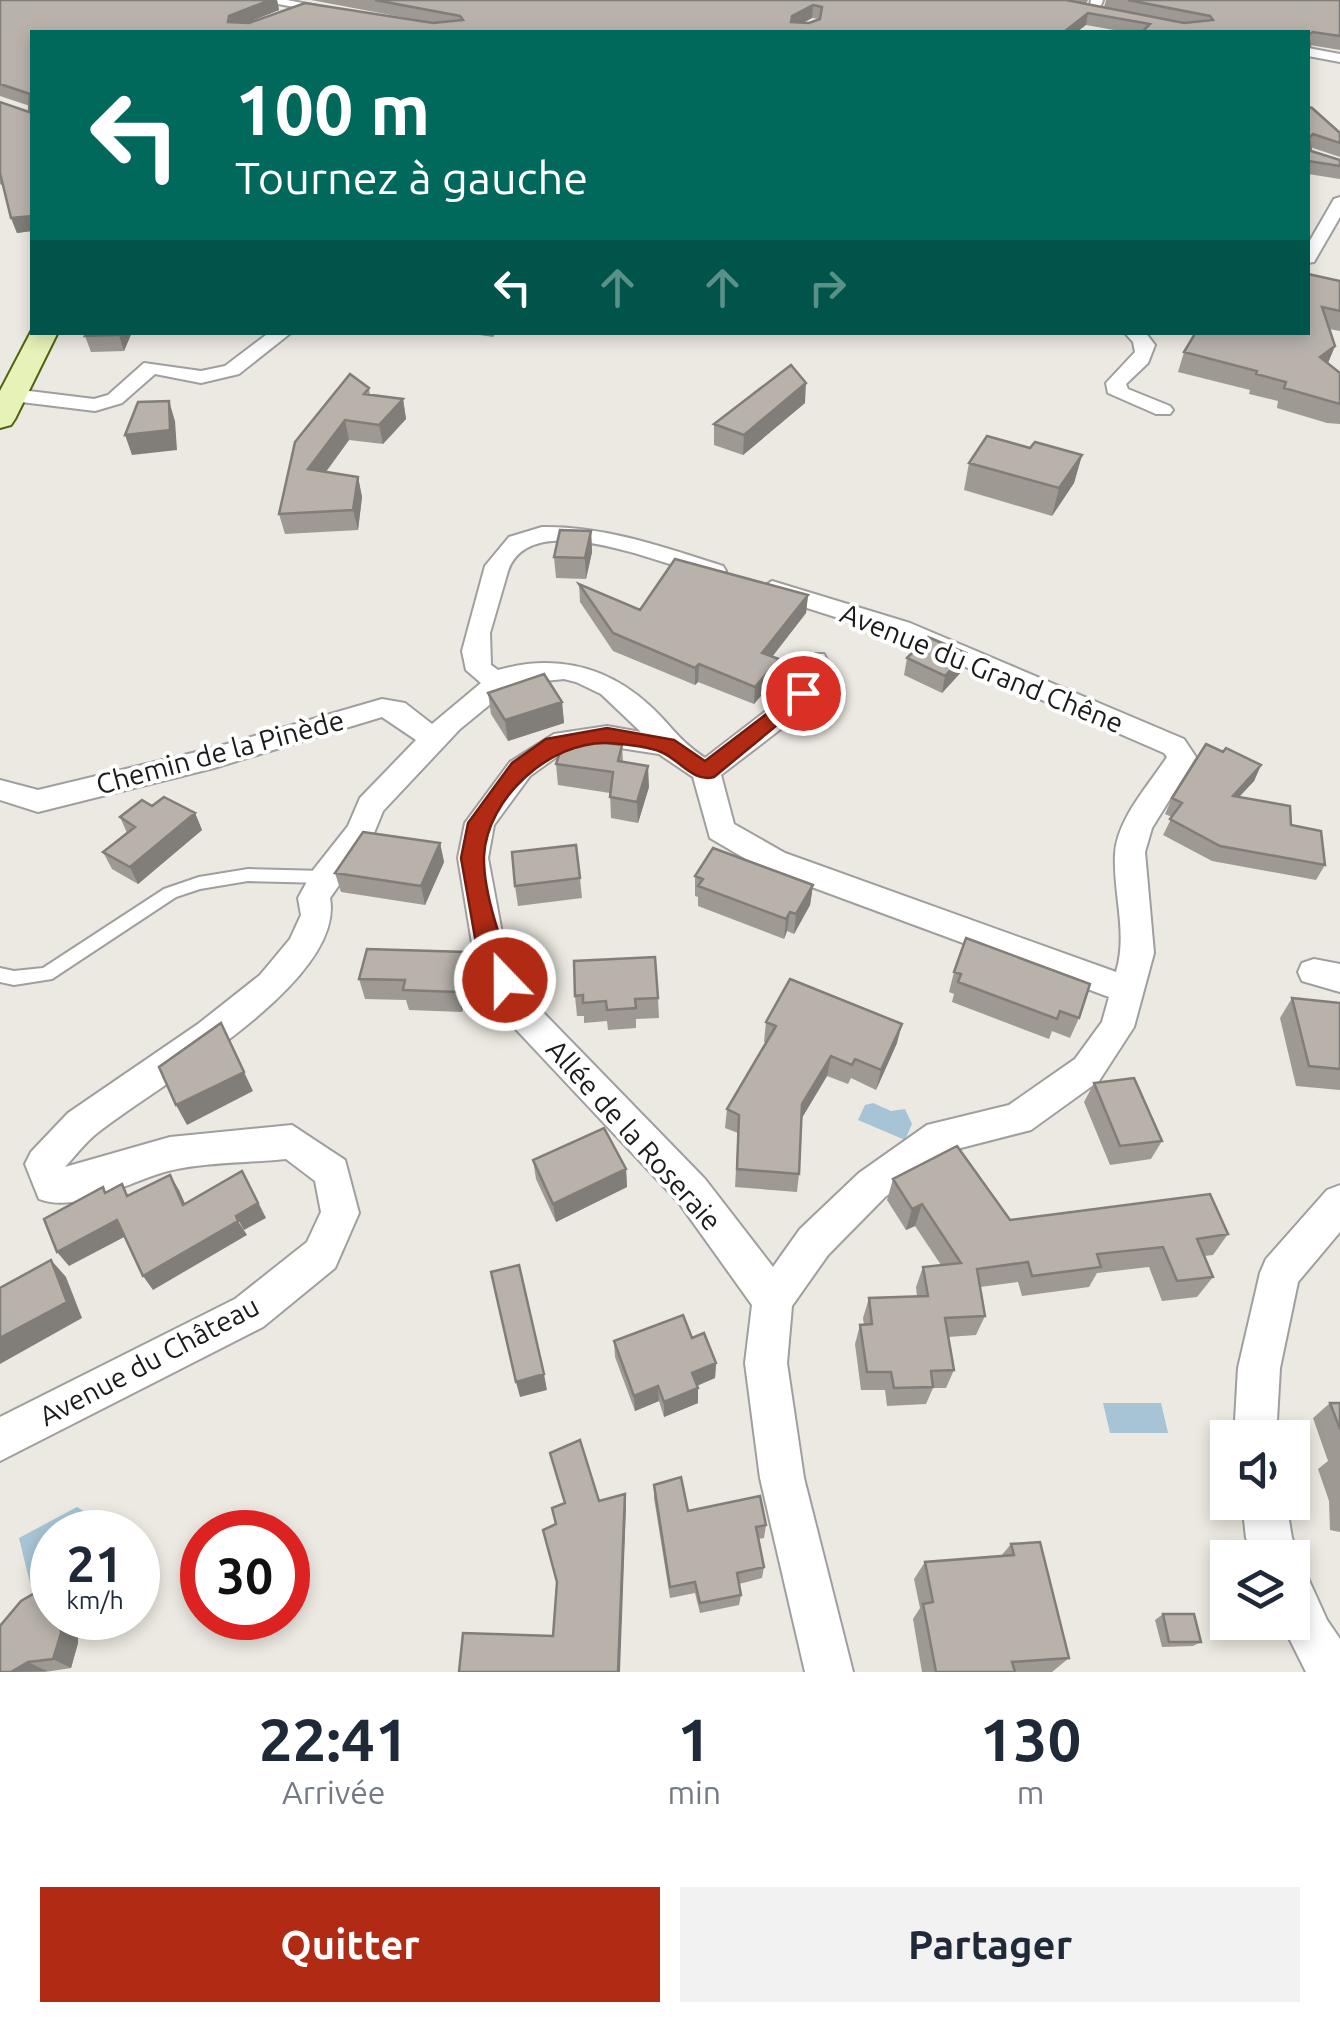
<!DOCTYPE html>
<html lang="fr">
<head>
<meta charset="utf-8">
<style>
	:root { --surface:#fff; --page:#f2f2f3; --text:#1f2937; --muted:#747a83; --accent:#b12a14 }
	body { margin:0; font-family:Ubuntu,sans-serif; background:var(--page); color:var(--text); height:100vh; display:flex; flex-direction:column; font-size:38px; white-space:nowrap }
	* { box-sizing:border-box; margin:0 }
	p { font-size:32px; color:var(--muted) }
	.icon { flex:none; width:55px; height:55px; fill:none; stroke:currentColor; stroke-width:2; stroke-linecap:round; stroke-linejoin:round }
	.map { position:relative; height:1672px; overflow:hidden }
	.details { display:flex; flex-direction:column; background:var(--surface); flex:1 }
	.details>* { flex:none }
	.top-card { position:absolute; left:30px; top:30px; width:1280px; height:305px; border-radius:0px; box-shadow:0 5px 15px #0003; background:#00695c; color:#fff; overflow:hidden }
	.controls { position:absolute; left:1210px; top:1420px; display:grid; gap:20px }
	.controls a { display:grid; place-items:center; width:100px; height:100px; border-radius:0px; background:var(--surface); box-shadow:0 5px 15px #0003; font-size:50px }
	.speed { position:absolute; left:30px; top:1510px; display:flex; gap:20px; font-size:50px; font-weight:700; text-align:center }
	.speed>* { display:grid; place-content:center; width:130px; height:130px; border-radius:50%; background:var(--surface); box-shadow:0 5px 15px #0003; line-height:1 }
	.speed small { font-size:25px; font-weight:400 }
	.speed .limit { border:15px solid #d22; background:#fff; color:#111 }
	.pin { position:absolute; display:grid; place-items:center; width:85px; height:85px; color:#fff; margin:-42px; border:5px solid #fff; border-radius:50%; box-shadow:0 2px 10px #0007 }
	.me { position:absolute; width:110px; margin:-55px; rotate:338deg; stroke-linejoin:round; filter:drop-shadow(0 0 8px #0008) }
	.turn { display:flex; align-items:center; gap:35px; height:210px; padding:0 40px; font-size:45px }
	.turn .icon { width:130px; height:130px; stroke-width:2.5 }
	.turn b { display:block; font-size:70px; line-height:85px }
	.lanes { display:flex; align-items:center; height:95px; padding:0 40px; background:#0003; justify-content:center; gap:50px; direction:ltr }
	.lanes .off { opacity:.35 }
	.eta { display:flex; justify-content:space-evenly; align-items:center; height:170px; text-align:center }
	.eta b { font-size:60px; font-weight:700; line-height:70px }
	.primary-button { display:flex; gap:20px; margin-top:auto; padding:20px 40px }
	.primary-button a { flex:1; height:115px; border-radius:0px; background:var(--accent); color:#fff; font-size:40px; font-weight:700; line-height:115px; text-align:center }
	.primary-button a+a { background:var(--page); color:var(--text) }
	.map>svg:first-child { display:block }
	.water { fill:#a6c4d5 }
	.lines { fill:none; stroke-linecap:round; stroke-linejoin:round }
	.service-casing { stroke:#9f9f9f; stroke-width:4 }
	.minor-casing { stroke:#9f9f9f; stroke-width:4 }
	.secondary-casing { stroke:#4f640f; stroke-width:4 }
	.service { fill:#fff; fill-rule:evenodd }
	.minor { fill:#fff; fill-rule:evenodd }
	.secondary { fill:#e7f2b9; fill-rule:evenodd }
	.wall { fill:#9e9993; fill-rule:evenodd }
	.shaded-wall { fill:#817d78 }
	.building { fill:#b8b2ab; stroke:#817d78; stroke-width:2.5; fill-rule:evenodd }
	.route { fill:#b12a14; stroke:#731b0d; stroke-width:2.5 }
	.labels { text-anchor:middle; stroke-width:8; stroke-linejoin:round; paint-order:stroke }
	.street-label { font-size:28px; fill:#1b1b1b; stroke:#fff }
</style>
</head>
<body>
<div class="map">
<svg width="1340" height="1672" viewBox="0 0 1340 1672">
	<rect width="100%" height="100%" fill="#ebe9e1"/>
	<path class="water" d="M873,1103L891,1111L905,1109L912,1124L905,1140L858,1120L865,1105Z
		M1103,1403H1161L1168,1433H1110Z
		M77,1507L88,1514L93,1532H52V1570L30,1583L19,1538Z"/>
	<g class="lines">
		<g class="service-casing">
			<path id="service" d="M248,869L325,871L330,873L333,877L330,881L325,883L248,881L200,889L176,897L52,979L14,985L0,982V968L14,971L43,968L164,889L199,877Z"/>
		</g>
		<g class="minor-casing">
			<path id="minor" d="M256,0H287L344,11L338,15Z
				M1091,0H1103L1099,11L1206,32H1181L1088,16Z
				M1308,48L1340,54V62L1308,56Z
				M1340,197V217L1314,262L1308,263V244L1334,199Z
				M270,332H292L239,374L201,383L155,374L122,403L95,411L13,401L3,395L13,389L94,399L108,395L144,363L201,371L225,366Z
				M1124,332H1145L1155,345L1148,363L1126,384L1128,389L1170,406L1173,410L1170,414H1156L1108,393L1106,383L1135,352L1133,342Z
				M542,527C605,526 663,547 723,566L726,571L714,578C668,567 531,504 508,571L490,633L491,665L498,670C555,654 606,666 649,705C672,726 677,739 705,758L775,704L807,673L802,660L806,654H824L834,675L830,681L795,718L721,775L734,824L785,853L1116,972C1128,933 1113,894 1115,854C1117,819 1149,785 1167,757L1164,753L892,635L763,594L760,589L772,581L910,623L1184,739L1196,757L1152,828L1145,852L1154,953L1134,1027L1099,1081L1031,1130L949,1151L885,1197L828,1255L792,1306L787,1363L804,1478L853,1672H805L760,1478L745,1363L752,1305L679,1203L509,1022L473,949L458,858L465,823L510,762L554,734L607,726L641,732L601,694L576,682L564,679L515,684L460,729L383,811L372,838L330,898C346,983 155,1086 96,1134C85,1143 75,1156 65,1167L170,1137L292,1125L345,1160L359,1213L335,1268L263,1327L0,1461V1417L235,1299L307,1242L321,1212L315,1181L286,1159C248,1163 205,1162 168,1171C129,1181 78,1214 39,1199L25,1164L31,1152L68,1113L198,1024L260,975L290,939L301,915L298,898L314,869L348,826L360,798L416,740L382,717L214,768L38,812L0,800V780L38,790L213,748L382,699L405,703L432,724L481,683L466,670L462,651L485,566L509,537ZM607,746L659,754L693,777L710,838L763,869L1109,997L1102,1022L1075,1059L1009,1105L927,1125L859,1173L800,1229L773,1267L705,1179L533,1002L505,949L488,858L494,825L530,776L562,753Z
				M1314,959L1340,964V992L1302,981L1298,972L1302,963Z
				M1340,1185V1232L1298,1282L1280,1368L1276,1438H1234L1238,1368L1260,1273L1266,1259L1327,1190Z
				M1242,1502H1286L1292,1538L1300,1558L1294,1572L1308,1578L1327,1620L1340,1639V1672H1306L1281,1622H1292V1558H1254L1246,1538Z"/>
		</g>
		<g class="secondary-casing">
			<path id="secondary" d="M32,330L58,332L15,419L11,425L0,428V391Z"/>
		</g>
		<use href="#service" class="service"/>
		<use href="#minor" class="minor"/>
		<use href="#secondary" class="secondary"/>
	</g>
	<path class="wall" d="M0,0H277L279,10L246,23H433L311,0H1088L1086,4L1104,7L1106,0H1340V50L1310,45L1308,32H1125L1086,25L32,32V231L17,233L11,218L3,186L0,184V102L29,112L30,106L0,96ZM812,18L819,19L809,23H803Z
		M1308,107L1340,133V157L1310,147L1311,151L1340,160V179L1308,174Z
		M1340,281V331L1329,329L1335,346L1328,363L1340,373V424L1327,423L1277,408L1278,401L1249,394L1250,390L1178,372L1184,352L1308,332Z
		M132,332L124,351L91,352L85,336Z
		M459,332H497L493,337Z
		M369,388L370,395L403,399L406,419L383,444L349,440L326,472L358,477L362,497L358,530L285,534L279,514L295,442Z
		M805,403L743,455L714,445V424Z
		M1030,448L1082,455L1074,483L1052,516L964,490L969,463Z
		M591,531L592,552L586,579L556,578L554,557Z
		M579,584L640,610L808,595L806,613L772,657L777,677L754,704L698,682L695,685L613,651L580,602Z
		M907,658L963,670L942,693L904,675Z
		M488,693L562,702L564,723L508,741L491,714Z
		M622,745L623,762L649,787L638,823L611,818L610,793L558,785L556,764Z
		M1223,752L1261,765L1254,781L1239,797L1291,825L1325,865L1316,880L1212,861L1163,835L1172,817L1165,814L1172,798Z
		M152,806L195,813L202,830L138,884L112,869L103,852L127,833L120,817Z
		M440,843L444,862L425,905L341,892L335,873Z
		M695,876L813,885L810,905L794,934L787,931L784,939L698,906V897L695,896Z
		M580,878L582,898L518,906L515,886Z
		M466,952L470,973L462,1012L409,1010L406,1000L365,999L359,979Z
		M954,972L1079,1018L1070,1038L1052,1031L1049,1039L952,1002L954,994L949,992Z
		M575,996L658,998L659,1018L636,1019V1028L608,1030L607,1021L584,1023V1016H577Z
		M1292,998L1340,1003V1090L1296,1086L1280,1018Z
		M766,1022L897,1043L876,1090L851,1078L848,1084L827,1076L801,1119L799,1174L797,1192L735,1187L738,1133L725,1128L727,1109L766,1042H764Z
		M1094,1083L1162,1141L1151,1159L1110,1165L1084,1102Z
		M533,1160L626,1169L627,1187L556,1222L536,1179Z
		M893,1179L1010,1220L1228,1234L1213,1255L1204,1256L1213,1277L1197,1297L1162,1301L1149,1267L1097,1273L1089,1287L1022,1296L1018,1282L980,1287L985,1316L976,1335L948,1337L954,1370L946,1388H933L926,1404L887,1406L885,1390H861L855,1344L860,1325H864L863,1318L869,1298L917,1297L916,1287L923,1267L941,1265L915,1226L906,1230L887,1200Z
		M692,1338L716,1363L715,1378L697,1386L698,1403L664,1417L659,1401L635,1411L615,1357L614,1341Z
		M1330,1403H1340V1532L1330,1530L1329,1501L1318,1469L1328,1461L1313,1418Z
		M654,1485L688,1511L766,1525L764,1538L758,1539L764,1567L762,1578L739,1584L741,1595L739,1605L700,1613L695,1593L670,1598L654,1498Z
		M1011,1544L1069,1658L1052,1672H922L913,1619L920,1608L914,1579L925,1562L1001,1556Z
		M1163,1614L1201,1642L1193,1646L1162,1647L1155,1620Z
		M78,1643L71,1668L45,1672H0Z"/>
	<path class="shaded-wall" d="M270,0H277L279,10L232,29L228,22L229,16Z
		M813,5L812,18L791,29L792,16Z
		M1088,13L1086,25L1077,32H1064Z
		M32,216V231L17,233L11,218Z
		M120,332H132L124,351L119,335Z
		M1335,346L1327,365L1320,357Z
		M806,383L805,403L743,455L744,435Z
		M403,399L406,419L383,444L379,425Z
		M169,401L175,421L177,450L132,455L125,435Z
		M345,420L349,440L313,489L308,469Z
		M1082,455L1074,483L1052,516L1059,488Z
		M358,477L362,497L358,530L353,510Z
		M591,531L592,552L586,579L585,558Z
		M808,595L806,613L761,671L762,653Z
		M966,653L963,670L942,693L945,676Z
		M779,659L777,677L754,704L755,687Z
		M699,664L698,682L695,685V668Z
		M562,702L564,723L508,741L505,720Z
		M1261,765L1254,781L1225,812L1233,796Z
		M648,766L649,787L638,823L637,802Z
		M195,813L202,830L138,884L130,867Z
		M440,843L444,862L425,905L421,886Z
		M813,885L810,905L794,934L796,914Z
		M790,912L787,931L784,939L786,919Z
		M466,952L470,973L462,1012L457,992Z
		M902,1024L897,1043L876,1090L881,1070Z
		M831,1056L827,1076L799,1123L802,1104Z
		M244,1072L253,1091L187,1125L176,1105Z
		M626,1169L627,1187L556,1222L553,1204Z
		M170,1175L179,1190L192,1219L183,1205Z
		M250,1186L266,1218L244,1230L236,1216Z
		M922,1204L915,1226L906,1230L912,1209Z
		M117,1220L128,1235L69,1266L57,1252Z
		M238,1221L247,1235L153,1290L143,1276Z
		M51,1260L66,1277L82,1318L0,1364V1338Z
		M716,1363L715,1378L691,1388L692,1373Z
		M544,1374L547,1390L520,1397L516,1382Z
		M658,1386L659,1401L635,1411L634,1396Z
		M698,1388V1403L664,1417V1402Z
		M625,1494L626,1506L620,1672H618Z
		M61,1618H78V1643L71,1668L53,1659Z
		M28,1662L47,1671L11,1672Z"/>
	<path class="building" d="M0,0H270L229,16L228,22L249,23L305,3L433,23L463,20L460,16L375,0H1066L1184,23L1213,20L1210,16L1128,0H1340V36L1313,32L1308,35L1310,46L1308,48V32H1142L1150,24L1088,13L1064,32H32V216L11,218L0,173V102L29,112L30,94L0,84ZM813,5L822,7L820,19L809,23L791,22L792,16Z
		M1308,107L1312,108L1340,133V143L1313,134L1309,138L1311,151L1340,160V166L1308,161Z
		M1308,274L1340,281V311L1322,307L1335,346L1320,357L1340,373V404L1284,388L1286,382L1256,374L1257,371L1184,352L1196,332H1308Z
		M87,332H120L119,335L85,336Z
		M791,365L806,383L744,435L714,424Z
		M350,374L369,388L364,394L403,399L379,425L345,420L308,469L358,477L353,510L279,514L295,442Z
		M169,401L170,430L125,435L138,402Z
		M987,436L1030,448L1035,442L1082,455L1059,488L969,463Z
		M560,530L591,531L585,558L554,557Z
		M675,559L808,595L762,653L779,659L755,687L699,664L695,668L613,633L579,584L640,610Z
		M928,637L966,653L945,676L907,658Z
		M544,674L562,702L505,720L488,693Z
		M565,738L622,745L618,761L648,766L637,802L610,797L613,772L556,764Z
		M1206,744L1223,752L1226,748L1261,765L1233,796L1290,806L1291,825L1321,831L1325,865L1220,846L1170,819L1182,803L1172,798Z
		M164,797L195,813L130,867L103,852L135,827L120,817L142,800L152,806Z
		M363,832L440,843L421,886L335,873Z
		M576,845L580,878L515,886L512,852Z
		M713,848L813,885L796,914L790,912L786,919L698,886L703,879L695,876Z
		M966,938L1090,984L1079,1018L1060,1011L1057,1019L958,982L961,974L954,972Z
		M367,949L466,952L457,992L403,990L405,980L359,979Z
		M655,957L658,998L635,999L636,1008L607,1010L606,1001L583,1003V995L575,996L574,961Z
		M790,979L902,1024L881,1070L855,1059L852,1065L831,1056L802,1104L799,1174L737,1169L739,1115L727,1109L776,1026L766,1022Z
		M1292,998L1340,1003V1069L1309,1066Z
		M221,1023L244,1072L176,1105L159,1067Z
		M1134,1078L1162,1141L1120,1146L1094,1083Z
		M604,1128L626,1169L553,1204L533,1160Z
		M957,1146L1010,1220L1210,1194L1228,1234L1197,1239L1213,1277L1177,1281L1163,1247L1097,1254L1101,1267L1032,1276L1028,1262L977,1269L985,1316L945,1318L954,1370L931,1371L933,1387L894,1388L891,1372H867L860,1325L872,1324L869,1298L928,1296L923,1267L961,1263L922,1204L912,1209L893,1179Z
		M242,1171L258,1203L236,1216L238,1221L143,1276L117,1220L57,1252L44,1219L103,1187L105,1193L122,1184L127,1196L170,1175L183,1205Z
		M51,1260L67,1302L0,1338V1288Z
		M519,1265L544,1374L516,1382L491,1272Z
		M683,1315L692,1338L704,1333L716,1363L692,1373L698,1388L664,1402L658,1386L634,1396L614,1341Z
		M1330,1403H1340V1429Z
		M580,1440L599,1501L625,1494L618,1672H459L463,1633L553,1636L557,1582L543,1530L556,1524L552,1508L565,1503L550,1453Z
		M681,1477L688,1511L760,1496L766,1525L756,1527L764,1567L737,1573L741,1595L700,1603L695,1582L670,1587L654,1485Z
		M1040,1542L1069,1658L1012,1662L1015,1672H936L923,1604L933,1602L925,1562L1014,1555L1011,1544Z
		M52,1583V1618H61V1633L53,1659L28,1662L11,1672H0V1626L21,1601Z
		M1163,1614H1194L1201,1642H1169Z"/>
	<path class="route" d="M803,686L813,693L810,698L714,777C693,783 679,759 661,752C647,746 623,744 608,743C550,741 487,798 484,856C483,891 502,950 518,980L514,988L505,991L496,988L477,949L461,858L468,823L512,763L546,739L607,728L674,740L705,761Z"/>
	<g class="labels">
		<g class="street-label">
			<text transform="translate(982 668) rotate(22)" y="10">Avenue du Grand Chêne</text>
			<text transform="translate(220 752) rotate(-15)" y="10">Chemin de la Pinède</text>
			<text transform="translate(634 1135) rotate(48)" y="10">Allée de la Roseraie</text>
			<text transform="translate(149 1361) rotate(-28)" y="10">Avenue du Château</text>
		</g>
	</g>
</svg>
<div class="controls">
<a><svg class="icon" aria-label="sound" viewBox="0 0 24 24"><path d="M4 9h4l5-4v14l-5-4H4zM17 9q2 3 0 6"/></svg></a>
<a><svg class="icon" aria-label="layers" viewBox="0 0 24 24"><path d="M12 4l9 5-9 5-9-5zM3 14l9 5 9-5"/></svg></a>
</div>
<div class="speed"><div>21<small>km/h</small></div><div class="limit">30</div></div>
<div class="pin" style="left:803px;top:693px;background:#d93025"><svg class="icon" aria-label="arrive" viewBox="0 0 24 24"><path d="M6 21V4h12l-3 4 3 4H6"/></svg></div>
<svg class="me" style="left:505px;top:980px" viewBox="-20 -20 40 40"><circle r="17" fill="#b12a14" stroke="#fff" stroke-width="3"/><path d="M0-11L8 9 0 5-8 9z" fill="#fff"/></svg>
<div class="top-card">
<div class="turn"><svg class="icon" aria-label="left" viewBox="0 0 24 24"><path d="M17 20v-9H6M10 6l-5 5 5 5"/></svg><div><b>100 m</b>Tournez à gauche</div></div>
<div class="lanes"><svg class="icon" aria-label="left" viewBox="0 0 24 24"><path d="M17 20v-9H6M10 6l-5 5 5 5"/></svg><svg class="icon off" aria-label="ahead" viewBox="0 0 24 24"><path d="M12 20V5M6 11l6-6 6 6"/></svg><svg class="icon off" aria-label="ahead" viewBox="0 0 24 24"><path d="M12 20V5M6 11l6-6 6 6"/></svg><svg class="icon off" aria-label="right" viewBox="0 0 24 24"><path d="M7 20v-9h11M14 6l5 5-5 5"/></svg></div>
</div>
</div>
<section class="details">
<div class="eta">
<div><b>22:41</b><p>Arrivée</p></div>
<div><b>1</b><p>min</p></div>
<div><b>130</b><p>m</p></div>
</div>
<div class="primary-button"><a>Quitter</a><a>Partager</a></div>
</section>
</body>
</html>
